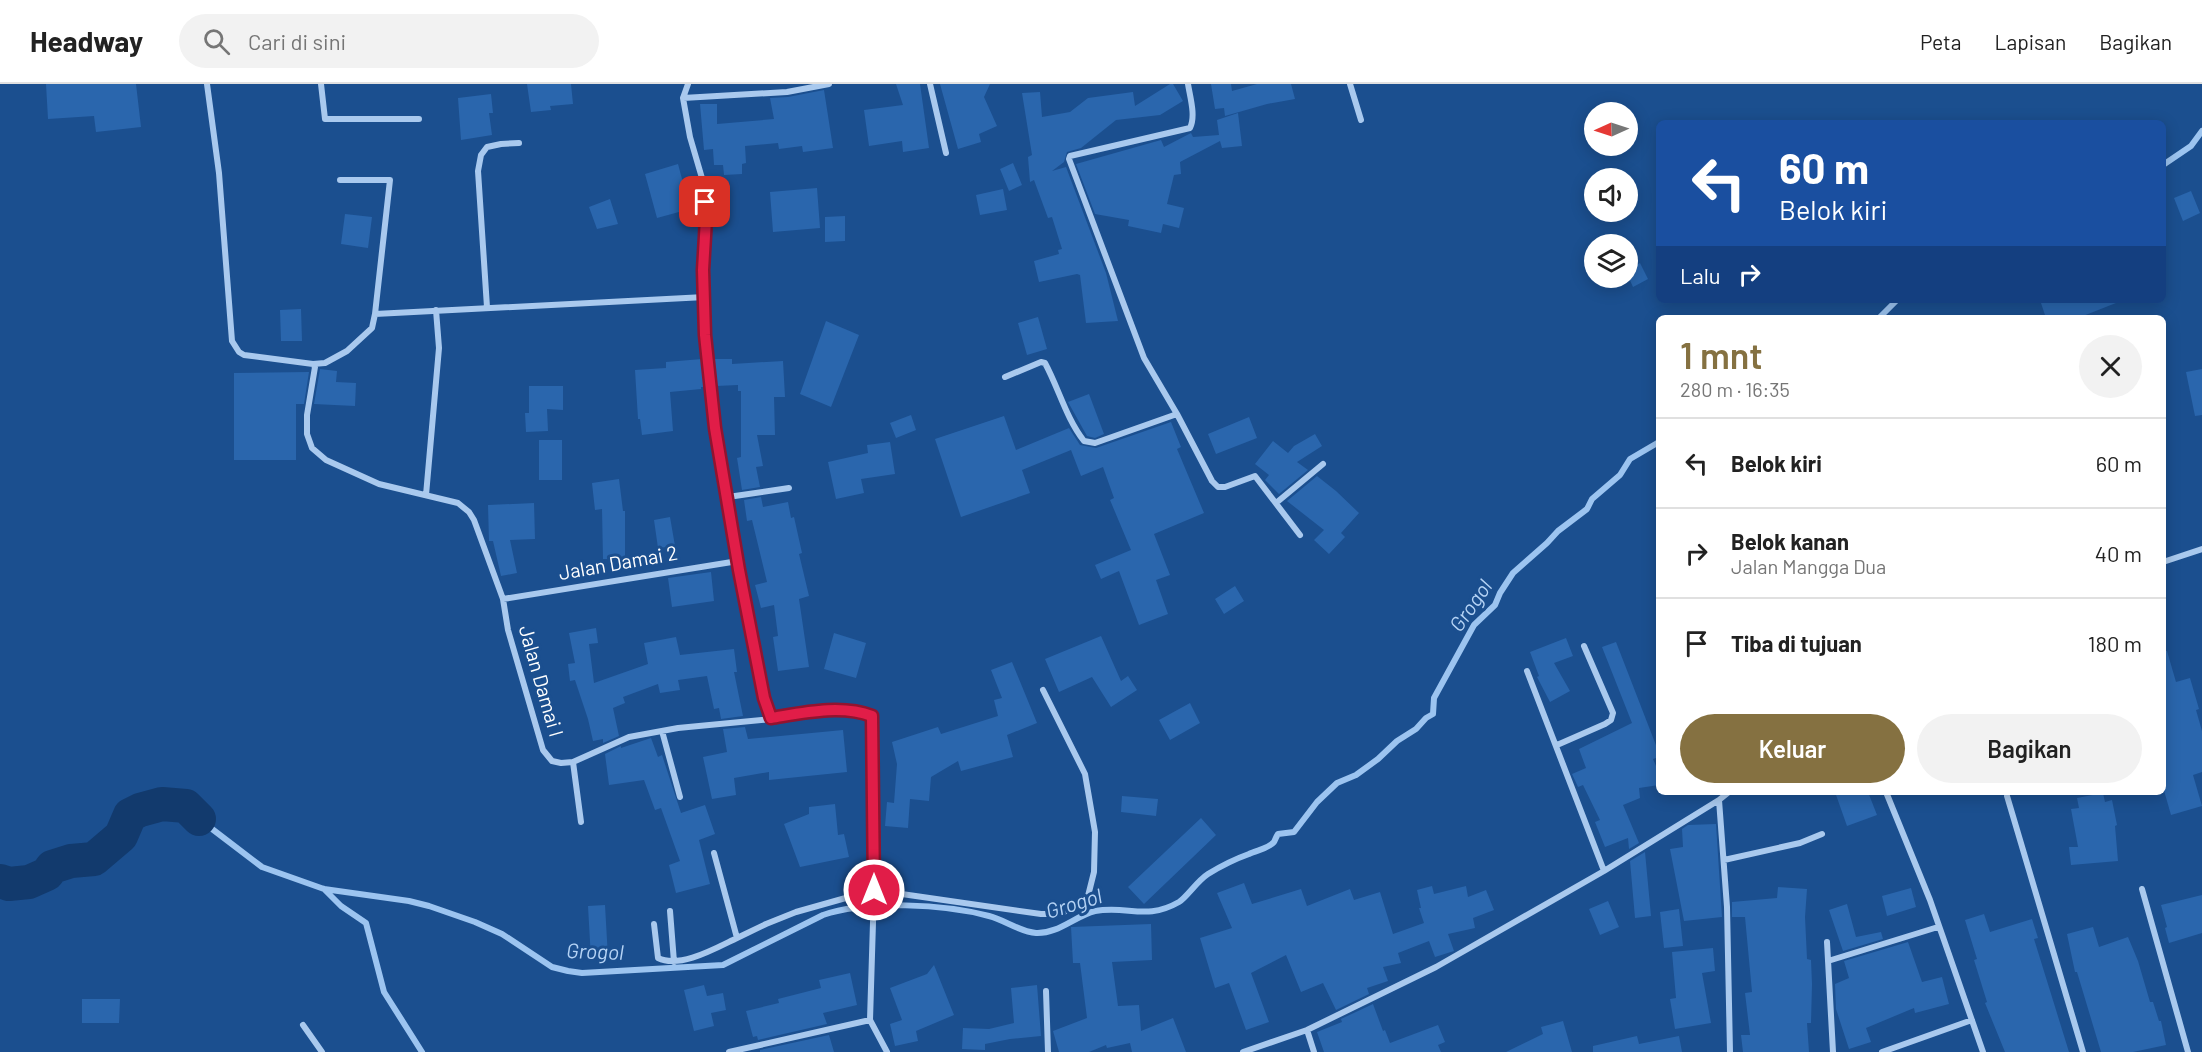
<!DOCTYPE html>
<html lang="id">
<head>
<meta charset="utf-8">
<style>
	:root { --surface:#fff; --page:#f2f2f2; --text:#222; --muted:#767676; --line:#e0e0e0; --accent:#857141 }
	body { margin:0; font-family:Barlow,sans-serif; background:var(--page); color:var(--text); height:100vh; display:flex; flex-direction:column; font-size:22px; white-space:nowrap }
	* { box-sizing:border-box; margin:0 }
	p { font-size:20px; color:var(--muted) }
	.icon { flex:none; width:33px; height:33px; fill:none; stroke:currentColor; stroke-width:2; stroke-linecap:round; stroke-linejoin:round }
	.map { position:relative; flex:1; overflow:hidden }
	.details { position:absolute; left:1656px; top:231px; width:510px; height:480px; display:flex; flex-direction:column; background:var(--surface); border-radius:9px; box-shadow:0 3px 15px #0003 }
	.details>* { flex:none }
	.guide { position:absolute; left:1656px; top:36px; width:510px; height:183px; border-radius:9px; box-shadow:0 3px 15px #0003; background:#1a4fa0; color:#fff; overflow:hidden }
	.needle { width:39px; rotate:267deg }
	.buttons { position:absolute; left:1584px; top:18px; display:grid; gap:12px }
	.buttons a { display:grid; place-items:center; width:54px; height:54px; border-radius:50%; background:var(--surface); box-shadow:0 3px 15px #0003; font-size:30px }
	.pin { position:absolute; display:grid; place-items:center; width:51px; height:51px; color:#fff; margin:-26px; border-radius:12px; box-shadow:0 3px 9px #0006 }
	.me { position:absolute; width:66px; margin:-33px; rotate:0deg; stroke-linejoin:round; filter:drop-shadow(0 0 4px #0008) }
	.turn { display:flex; align-items:center; gap:21px; height:126px; padding:0 24px; font-size:27px }
	.turn .icon { width:78px; height:78px; stroke-width:2.5 }
	.turn b { display:block; font-size:42px; line-height:51px }
	.then { display:flex; align-items:center; height:57px; padding:0 24px; background:#0003; gap:12px; font-size:22px }
	.round { display:grid; place-items:center; flex:none; width:63px; height:63px; border-radius:32px; background:var(--page) }
	.headline { display:flex; align-items:center; justify-content:space-between; height:102px; padding:0 24px }
	h1 { font-size:36px; font-weight:600; line-height:45px; color:var(--accent) }
	.primary-button { display:flex; gap:12px; margin-top:auto; padding:12px 24px }
	.primary-button a { flex:1; height:69px; border-radius:36px; background:var(--accent); color:#fff; font-size:24px; font-weight:600; line-height:69px; text-align:center }
	.primary-button a+a { background:var(--page); color:var(--text) }
	ul { padding:0; list-style:none }
	li { display:flex; align-items:center; gap:18px; height:90px; padding:0 24px; border-top:2px solid var(--line) }
	li div { flex:1 }
	li b { display:block; font-size:22px }
	li em { font-style:normal }
	header { display:flex; align-items:center; gap:36px; box-sizing:border-box; height:84px; padding:0 30px; background:var(--surface); border-bottom:2px solid var(--line) }
	header strong { font-size:28px }
	nav { display:flex; gap:33px; margin-inline-start:auto; font-size:21px }
	.search { width:420px; height:54px; background:var(--page); display:flex; align-items:center; gap:15px; box-sizing:border-box; padding:0 21px; border-radius:33px; color:var(--muted); font-size:22px }
	.map>svg:first-child { display:block }
	.lines { fill:none; stroke-linecap:round; stroke-linejoin:round }
	.stream { stroke:#9cc4f0; stroke-width:6 }
	.river { stroke:#123a6d; stroke-width:34 }
	.building { fill:#2a66ad }
	.street { stroke:#a9c9ee; stroke-width:6 }
	.route-casing { stroke:#92132f; stroke-width:15 }
	.route { stroke:#e11d48; stroke-width:10 }
	.labels { text-anchor:middle; stroke-width:6; stroke-linejoin:round; paint-order:stroke }
	.street-label { font-size:20px; fill:#fff; stroke:#1b4f8f }
	.water-label { font-size:21px; font-style:italic; fill:#b5d3f5; stroke:#1b4f8f }
</style>
</head>
<body>
<header>
<strong>Headway</strong>
<div class="search"><svg class="icon" aria-label="search" viewBox="0 0 24 24"><circle cx="10" cy="10" r="6"/><path d="M15 15l6 6"/></svg>Cari di sini</div>
<nav><a>Peta</a><a>Lapisan</a><a>Bagikan</a></nav>
</header>
<div class="map">
<svg width="2202" height="968" viewBox="0 0 2202 968">
	<rect width="100%" height="100%" fill="#1b4f8f"/>
	<g class="lines">
		<path class="stream" d="M2163,81L2191,62L2202,47
			M1879,234L1897,216
			M199,735L262,783L324,805L409,817L429,822L475,838L502,850L552,883L568,887L582,889L723,881L823,831C867,816 944,820 989,832C1005,836 1020,848 1036,849C1058,850 1075,832 1095,827C1128,821 1146,837 1179,818C1187,813 1197,797 1208,790C1221,782 1235,775 1249,770C1257,766 1268,765 1274,758C1275,756 1276,753 1278,750L1294,748L1317,718L1337,699L1356,691L1378,675L1397,657L1416,645L1426,634L1433,630L1434,614L1474,541L1495,521L1500,509L1513,489L1547,459L1558,447L1587,425L1592,415L1620,391L1630,375L1659,358
			M324,805L341,822L366,839L384,908L422,968"/>
		<path class="river" d="M0,797L9,800L29,798L47,790L52,783L71,777L94,775L121,752L130,731L140,726L162,720L186,722L199,735"/>
	</g>
	<path class="building" d="M46,0H136L141,43L96,48L94,32L48,35Z
		M527,0H571L573,20L550,22L551,26L531,28Z
		M896,0H920L929,64L903,68L902,57L869,62L864,26L903,21Z
		M940,0H990L984,13L997,42L979,50L981,58L958,65Z
		M1170,0H1173L1183,17L1160,31L1116,36L1081,64L1067,68L1064,78L1052,87L1066,83L1106,189L1118,237L1086,239L1080,191L1077,190L1039,198L1034,177L1059,170L1058,166L1062,165L1052,133L1048,134L1034,96L1030,98L1028,73L1032,71L1022,9L1040,8L1042,33L1070,28L1088,14L1133,8L1135,22Z
		M1211,0H1231L1232,7L1257,0H1291L1295,15L1267,20L1225,32L1224,24L1215,25Z
		M824,6L833,64L803,68L802,62L779,65L778,59L745,62L746,79L742,80V90L724,91L723,81H714L713,65L704,66L700,20H717V40L774,35L770,14L788,13Z
		M491,10L493,29H489L492,51L461,56L458,14Z
		M1238,29L1242,62L1222,64L1220,57L1180,78L1181,90L1174,91L1167,120L1184,124L1179,144L1163,140L1161,149L1128,142L1129,136L1095,130L1076,80L1161,56L1164,63L1191,49L1193,53L1219,51L1217,36Z
		M1013,79L1022,101L1009,107L1000,85Z
		M678,80L690,125L657,134L645,90Z
		M817,104L820,144L773,148L770,108Z
		M1003,105L1007,126L980,131L976,111Z
		M2191,107L2200,129L2183,137L2174,114Z
		M610,115L618,140L597,145L589,123Z
		M345,130L372,133L368,164L341,160Z
		M845,132V157L825,158V133Z
		M1640,179L1648,195L1633,203L1628,192V186Z
		M2040,216H2121V217L2078,234H2046Z
		M301,225L302,257H281L280,226Z
		M1038,233L1047,265L1027,271L1018,239Z
		M826,237L859,251L831,323L800,310Z
		M702,275L705,303H701V305L670,308L673,347L642,351L640,335H638L635,286L666,284V278Z
		M713,275H732V280L783,277L785,313H774L775,351H757L763,382L756,383L760,403L742,406L737,374L741,373V307H738V301L716,302Z
		M320,285L337,287L336,298L356,299L355,322L314,320Z
		M2202,285V331L2195,332L2186,288Z
		M309,288L304,320H296V376H234V289Z
		M529,302H563V326L547,325L548,347L526,348L525,329H529Z
		M1089,310L1104,350L1095,354L1087,352L1068,318Z
		M911,331L916,346L896,354L890,339Z
		M1004,332L1016,366L1069,344L1080,361L1096,364L1171,338L1181,363L1177,365L1204,429L1154,450L1170,491L1156,496L1168,530L1139,541L1119,487L1101,495L1095,481L1131,466L1110,416L1114,414L1103,383L1081,392L1071,366L1022,386L1030,409L961,433L935,355Z
		M1249,333L1257,354L1216,370L1208,350Z
		M1315,350L1322,362L1297,378L1308,386L1279,410L1265,396L1269,391L1255,380L1273,357L1288,369L1294,362Z
		M539,356H562V396H539Z
		M890,358L895,390L861,395L864,409L836,415L828,378L868,369L867,361Z
		M1317,392L1336,407L1359,429L1341,449L1345,453L1329,470L1314,456L1324,446L1287,417Z
		M619,395L623,427H625V475H603L602,425L595,426L592,399Z
		M761,413L763,423L788,418L791,434L794,433L802,469L799,470L809,512L799,515L809,583L778,587L773,553L778,552L774,521L761,524L755,501L767,498L752,436L747,437L744,416Z
		M534,419L535,455L510,456L517,489L501,492L493,457H489L488,421Z
		M670,433L675,462L658,464L654,436Z
		M711,488L714,517L672,523L668,494Z
		M1235,502L1244,517L1224,530L1215,515Z
		M596,544L598,559L589,560L594,599L648,580L644,559L676,553L680,571L734,565L737,588H734L743,632L721,635L719,624L714,625L707,592L678,596L680,606L660,609L658,600L623,613L625,619L613,624L619,652L603,659V655L593,657L588,635L575,596L570,597L568,580L575,579L569,549Z
		M834,549L866,559L856,594L824,585Z
		M1101,552L1121,597L1128,592L1137,606L1111,623L1092,593L1059,608L1045,575Z
		M1566,554L1573,572L1554,579L1570,607L1550,618L1537,593L1539,592L1530,568Z
		M1616,558L1659,669V673L1653,675L1659,689V701L1639,704L1640,714L1623,721L1639,759L1629,765L1628,754L1605,763L1595,738L1600,736L1583,701L1578,703L1572,690L1586,684L1579,665L1632,639L1602,563Z
		M2163,567H2167L2176,598L2190,594L2199,625L2196,626L2202,647V688L2193,691L2202,722L2171,731L2163,703Z
		M1012,578L1037,639L1007,651L1013,673L961,687L958,677L931,693L929,717L910,715L908,744L885,742L887,718L894,719L897,680L892,658L938,643L941,650L998,632L994,616L1002,614L991,586Z
		M1190,619L1200,639L1170,656L1159,636Z
		M745,643L748,655L843,646L847,688L769,696V688L734,694L736,711L712,715L703,673L727,668L723,645Z
		M651,654L658,673L662,671L681,729L705,721L715,750L699,756L710,800L676,809L669,781L680,777L661,724L655,726L644,696L609,701L605,670L621,662V664Z
		M1835,708H1868L1877,731L1847,742Z
		M2103,709L2105,718L2112,716L2117,741L2115,742L2118,777L2071,781L2069,763H2078L2071,725L2079,724L2077,714Z
		M1122,712L1158,715L1156,732L1121,728Z
		M835,720L838,751L844,750L849,773L800,783L784,740L809,730V723Z
		M1201,734L1216,751L1144,820L1128,803Z
		M1716,740L1722,833L1684,837L1670,765L1683,763L1682,745L1688,741Z
		M1645,768L1651,832L1635,834L1630,777Z
		M1244,799L1252,820L1301,805L1307,822L1350,805L1354,816L1380,808L1393,850L1424,839L1419,824H1421L1417,806L1432,802L1434,810L1466,802L1468,813L1486,806L1494,826L1473,834L1475,844L1448,850L1454,867L1435,873L1429,857L1398,869L1401,879L1383,883L1388,897L1367,904L1369,910L1336,926L1323,899L1301,908L1286,871L1251,889L1269,938L1246,946L1229,899L1215,904L1200,854L1232,844L1217,809Z
		M1778,803L1807,805L1805,833L1807,875L1811,876L1812,900L1811,939H1807L1809,968H1743L1741,951H1750L1745,909L1752,908L1745,833H1732V818L1777,814Z
		M1911,804L1916,823L1887,832L1882,812Z
		M2202,811V849L2169,859L2165,844L2167,843L2161,821Z
		M1608,817L1619,843L1600,851L1589,825Z
		M1847,820L1856,853L1881,848L1883,855L1843,867L1829,826Z
		M605,821L608,874L591,875L588,822Z
		M1679,825L1683,862L1664,864L1660,828Z
		M1984,830L1990,848L2032,835L2038,854L2034,855L2069,968H2005L1985,919L1987,918L1974,876L1977,875L1965,836Z
		M1151,840L1152,876L1112,878L1118,922L1139,921L1141,947L1173,934L1186,968H1132L1130,959L1107,964L1106,961L1089,968H1059L1053,947L1087,934L1080,879H1073L1071,843Z
		M2093,843L2099,863L2128,853L2138,877L2150,918H2153L2159,937H2161L2166,961L2133,968H2101L2077,888H2075L2067,850Z
		M1908,858L1922,898L1942,893L1949,920L1915,929L1914,924L1866,944L1871,958L1849,965L1836,925L1835,900L1849,894L1844,877Z
		M1713,864L1715,887L1702,889L1711,939L1675,945L1670,915L1676,914L1672,868Z
		M934,881L954,931L916,947L918,957L895,962L890,940L902,936L890,904L927,890Z
		M850,889L857,921L823,929L827,940L758,956L757,952L753,953L746,927L779,919L778,915L821,904L819,896Z
		M704,901L707,912L723,909L726,926L711,929L714,942L694,947L684,906Z
		M1037,901L1041,952L1010,955L985,960V966L962,965L963,944L989,945L1014,939L1011,904Z
		M82,915H120L119,939H82Z
		M1373,920L1383,947L1385,946L1390,959L1438,941L1445,958L1438,961L1441,968H1324L1317,948L1342,938L1341,935Z
		M1563,937L1572,968H1506L1543,950L1541,943Z
		M829,951L834,968H760V966Z
		M1637,952L1639,960L1679,952L1682,968H1593V962Z"/>
	<g class="lines">
		<path class="street" d="M207,0L219,89L232,257L239,268L244,271L313,280L315,283L307,331V350L312,364L326,376L379,400L458,419L469,428L474,436L503,515L508,546L543,666L552,677L561,679L573,678L629,653L678,644L771,635L811,628L860,627L872,632L874,806L870,936L887,968
			M321,0L325,35H419
			M688,0L683,14L690,53L704,101L706,135L703,186L705,251L715,344L739,486L764,614L771,635
			M930,0L946,69
			M1188,0C1190,13 1196,32 1190,44L1070,72L1069,75L1144,274L1177,330L1212,397L1218,403H1225L1255,392L1300,451
			M1350,0L1361,36
			M683,14L787,8L829,0
			M487,223L478,87L481,71L487,63L501,60L519,59
			M375,230L705,213
			M313,280L325,279L347,267L372,244L375,230L390,96H340
			M1005,293L1041,278L1045,279C1059,305 1066,334 1084,357L1095,359L1177,330
			M426,411L439,264L436,226
			M728,413L789,404
			M1276,419L1323,380
			M2163,478L2202,465
			M503,515L738,477
			M1527,587L1604,787
			M662,647L680,713
			M1557,661L1605,640L1611,636L1613,629L1584,562
			M573,678L581,738
			M1729,708L1719,716L1727,823L1730,968
			M1886,708L1930,816L1983,968
			M2007,712L2083,968
			M714,769L737,854L766,840L796,828L874,806L1041,830H1061L1088,812L1094,788L1095,748L1085,690L1043,606
			M1724,776L1800,759L1822,750
			M2142,805L2188,968
			M670,827L674,878
			M654,840L658,874C680,885 716,864 737,854
			M1827,858L1833,968
			M1828,877L1938,843
			M1046,907L1048,968
			M303,941L322,968
			M1307,946L1314,968
			M729,968L870,936
			M1243,968L1307,946L1436,883L1604,787L1719,716
			M1882,968L1972,936"/>
	</g>
	<g class="lines">
		<g class="route-casing">
			<path id="route" d="M705,118L706,135L703,186L705,251L715,344L739,486L764,614L771,634C802,629 841,620 872,632L874,806"/>
		</g>
		<use href="#route" class="route"/>
	</g>
	<g class="labels">
		<g class="street-label">
			<text transform="translate(618 479) rotate(-10)" y="7">Jalan Damai 2</text>
			<text transform="translate(541 597) rotate(74)" y="7">Jalan Damai I</text>
		</g>
		<g class="water-label">
			<text transform="translate(1471 522) rotate(-55)" y="7">Grogol</text>
			<text transform="translate(1074 820) rotate(-17)" y="7">Grogol</text>
			<text transform="translate(595 868) rotate(2)" y="7">Grogol</text>
		</g>
	</g>
</svg>
<div class="buttons">
<a><svg class="needle" viewBox="-14 -14 28 28"><path d="M0-13l5 13h-10z" fill="#e53935"/><path d="M0 13l5-13h-10z" fill="#767676"/></svg></a>
<a><svg class="icon" aria-label="sound" viewBox="0 0 24 24"><path d="M4 9h4l5-4v14l-5-4H4zM17 9q2 3 0 6"/></svg></a>
<a><svg class="icon" aria-label="layers" viewBox="0 0 24 24"><path d="M12 4l9 5-9 5-9-5zM3 14l9 5 9-5"/></svg></a>
</div>
<div class="pin" style="left:705px;top:118px;background:#d93025"><svg class="icon" aria-label="arrive" viewBox="0 0 24 24"><path d="M6 21V4h12l-3 4 3 4H6"/></svg></div>
<svg class="me" style="left:874px;top:806px" viewBox="-20 -20 40 40"><circle r="17" fill="#e11d48" stroke="#fff" stroke-width="3"/><path d="M0-11L8 9 0 5-8 9z" fill="#fff"/></svg>
<div class="guide">
<div class="turn"><svg class="icon" aria-label="left" viewBox="0 0 24 24"><path d="M17 20v-9H6M10 6l-5 5 5 5"/></svg><div><b>60 m</b>Belok kiri</div></div>
<div class="then">Lalu<svg class="icon" aria-label="right" viewBox="0 0 24 24"><path d="M7 20v-9h11M14 6l5 5-5 5"/></svg></div>
</div>
<section class="details">
<div class="headline"><div><h1>1 mnt</h1><p>280 m · 16:35</p></div><a class="round"><svg class="icon" aria-label="close" viewBox="0 0 24 24"><path d="M6 6l12 12M18 6L6 18"/></svg></a></div>
<ul>
<li><svg class="icon" aria-label="left" viewBox="0 0 24 24"><path d="M17 20v-9H6M10 6l-5 5 5 5"/></svg><div><b>Belok kiri</b></div><em>60 m</em></li>
<li><svg class="icon" aria-label="right" viewBox="0 0 24 24"><path d="M7 20v-9h11M14 6l5 5-5 5"/></svg><div><b>Belok kanan</b><p>Jalan Mangga Dua</p></div><em>40 m</em></li>
<li><svg class="icon" aria-label="arrive" viewBox="0 0 24 24"><path d="M6 21V4h12l-3 4 3 4H6"/></svg><div><b>Tiba di tujuan</b></div><em>180 m</em></li>
</ul>
<div class="primary-button"><a>Keluar</a><a>Bagikan</a></div>
</section>
</div>
</body>
</html>
